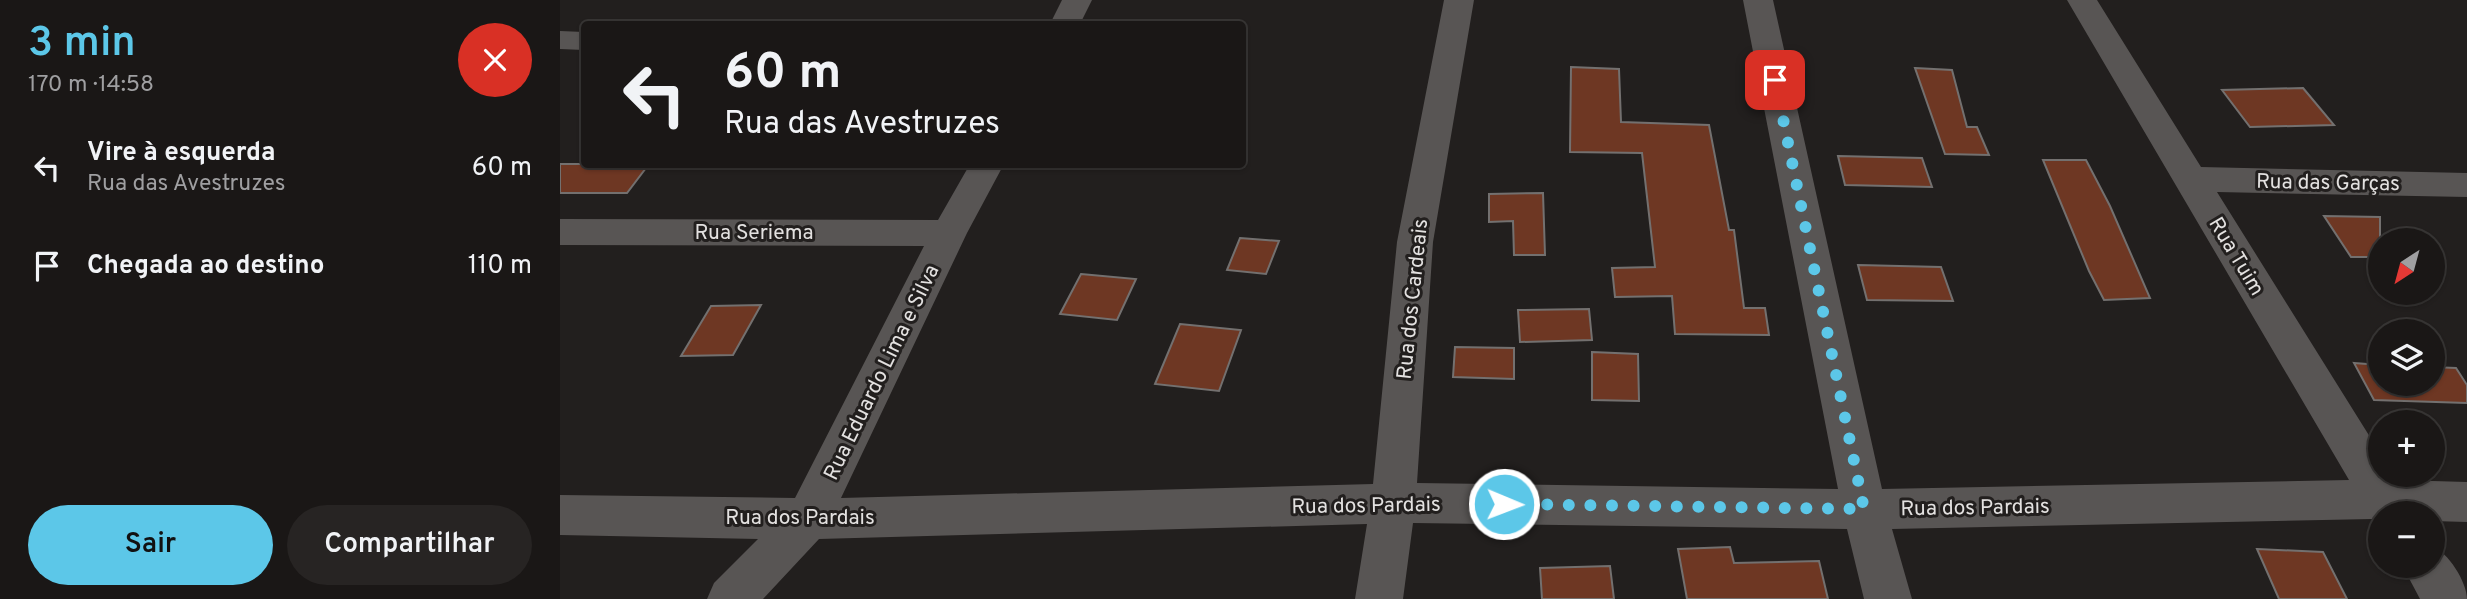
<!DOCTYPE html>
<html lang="pt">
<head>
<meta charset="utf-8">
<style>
	:root { --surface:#1a1716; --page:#272423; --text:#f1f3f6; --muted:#9f9fa1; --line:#383635; --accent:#5cc7e8 }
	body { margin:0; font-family:Overpass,sans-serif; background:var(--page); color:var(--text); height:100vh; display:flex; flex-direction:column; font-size:26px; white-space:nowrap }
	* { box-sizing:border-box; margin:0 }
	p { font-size:23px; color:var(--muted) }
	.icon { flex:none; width:38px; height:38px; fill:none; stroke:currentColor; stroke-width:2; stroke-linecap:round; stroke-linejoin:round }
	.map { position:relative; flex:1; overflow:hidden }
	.side { display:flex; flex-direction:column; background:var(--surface); width:560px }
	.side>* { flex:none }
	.hud { position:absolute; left:21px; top:21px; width:665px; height:147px; border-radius:7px; box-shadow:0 2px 5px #0004,0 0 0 2px var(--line); background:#1a1716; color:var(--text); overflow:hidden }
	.needle { width:46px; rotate:216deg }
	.tools { position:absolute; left:1808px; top:228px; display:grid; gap:14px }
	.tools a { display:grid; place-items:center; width:77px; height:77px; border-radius:50%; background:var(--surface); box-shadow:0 2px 5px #0004,0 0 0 2px var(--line); font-size:35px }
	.pin { position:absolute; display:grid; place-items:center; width:60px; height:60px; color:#fff; margin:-30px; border-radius:14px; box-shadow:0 4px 10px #0006 }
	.me { position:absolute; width:77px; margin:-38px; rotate:91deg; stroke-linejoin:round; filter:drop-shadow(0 0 5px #0008) }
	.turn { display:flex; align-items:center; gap:24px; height:147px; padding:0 28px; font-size:32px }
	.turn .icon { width:91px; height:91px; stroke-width:2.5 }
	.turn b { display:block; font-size:49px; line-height:60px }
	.round { display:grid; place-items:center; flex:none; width:74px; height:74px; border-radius:37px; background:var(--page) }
	.head { display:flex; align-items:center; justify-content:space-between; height:119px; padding:0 28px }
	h1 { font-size:42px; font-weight:600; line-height:52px; color:var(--accent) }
	.cta { display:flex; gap:14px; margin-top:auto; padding:14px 28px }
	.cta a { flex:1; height:80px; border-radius:42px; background:var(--accent); color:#111; font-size:28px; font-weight:600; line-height:80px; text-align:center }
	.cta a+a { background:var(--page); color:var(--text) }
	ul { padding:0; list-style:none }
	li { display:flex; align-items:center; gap:21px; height:98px; padding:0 28px }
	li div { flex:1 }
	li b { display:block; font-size:26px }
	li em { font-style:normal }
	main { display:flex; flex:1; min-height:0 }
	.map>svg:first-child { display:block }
	.building { fill:#6e3723; stroke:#73706f; stroke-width:2 }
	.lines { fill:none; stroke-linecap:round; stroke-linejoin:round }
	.street { fill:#585554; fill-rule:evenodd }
	.route { stroke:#5cc7e8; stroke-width:12; stroke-dasharray:0 21.6 }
	.labels { text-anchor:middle; stroke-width:6; stroke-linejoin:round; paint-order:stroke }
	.street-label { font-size:21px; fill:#e3e1e0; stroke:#221f1e }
</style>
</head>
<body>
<main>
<section class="side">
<div class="head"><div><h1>3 min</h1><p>170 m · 14:58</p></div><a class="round" style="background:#d93025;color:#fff"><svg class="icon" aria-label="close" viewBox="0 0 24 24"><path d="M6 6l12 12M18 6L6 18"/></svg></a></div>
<ul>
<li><svg class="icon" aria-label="left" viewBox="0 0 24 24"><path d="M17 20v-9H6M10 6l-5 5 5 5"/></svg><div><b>Vire à esquerda</b><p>Rua das Avestruzes</p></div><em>60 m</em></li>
<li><svg class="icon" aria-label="arrive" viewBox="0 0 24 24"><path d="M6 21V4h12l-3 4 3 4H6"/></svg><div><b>Chegada ao destino</b></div><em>110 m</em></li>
</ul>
<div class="cta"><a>Sair</a><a>Compartilhar</a></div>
</section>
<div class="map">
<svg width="1907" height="599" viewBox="0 0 1907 599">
	<rect width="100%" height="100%" fill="#221f1e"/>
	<path class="building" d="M1011,67L1059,69L1061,122L1149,125L1169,230H1174L1184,308H1205L1209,335L1115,334L1112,296L1055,297L1052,268L1095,267L1082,153L1010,152Z
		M1355,68L1392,70L1407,127H1417L1429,155L1385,154Z
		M1743,88L1774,125L1690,127L1662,90Z
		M1278,156L1362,158L1372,187L1285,185Z
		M1483,160H1526L1550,206L1590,298L1544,300L1529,271Z
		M0,164H89L67,193H0Z
		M983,193L985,255H954L953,221L929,222V194Z
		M1764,216L1820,217V257H1791Z
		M680,238L719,241L706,274L667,270Z
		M1298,265L1381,267L1393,301L1307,300Z
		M521,274L576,279L557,320L500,314Z
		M201,305L173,355L121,356L151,306Z
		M1029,309L1032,340L960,342L958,310Z
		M620,324L681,330L659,391L595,384Z
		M895,347L954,348V379L893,377Z
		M1032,352L1078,354L1079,401L1032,400Z
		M1794,363L1820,365V383H1872V367L1896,368L1907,385V403L1814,400Z
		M1170,547L1174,563L1259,561L1268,599H1127L1118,549Z
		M1697,549L1763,552L1787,599H1719Z
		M1050,566L1054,599H982L980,568Z"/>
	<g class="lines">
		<path class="street" d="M502,0H532L520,24H490Z
			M884,0H914L873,242L857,483L1278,489L1183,0H1213L1322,489L1789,480L1507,0H1537L1641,167L1907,173V197L1657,192L1820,453V474H1834L1837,480L1907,482V522L1872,521V513H1820V528L1812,519L1332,529L1352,599H1304L1287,529L853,523L843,599H795L807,524L259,539L203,599H147L154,583L198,539L0,535V495L235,498L364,246L0,245V219L378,220L410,164H444L407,233L281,498L813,484L837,242Z
			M0,31L24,32V50L0,49Z
			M1872,546C1888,552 1907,582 1907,599H1860L1842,565H1872Z"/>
	</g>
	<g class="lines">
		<path class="route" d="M944,504L1304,509L1215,80"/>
	</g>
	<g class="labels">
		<g class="street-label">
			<text transform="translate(1768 182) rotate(1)" y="7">Rua das Garças</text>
			<text x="194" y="239">Rua Seriema</text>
			<text transform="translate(1677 256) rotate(59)" y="7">Rua Tuim</text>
			<text transform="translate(852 299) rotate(-84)" y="7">Rua dos Cardeais</text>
			<text transform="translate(321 372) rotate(-64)" y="7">Rua Eduardo Lima e Silva</text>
			<text transform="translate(806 505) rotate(-1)" y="7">Rua dos Pardais</text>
			<text transform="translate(1415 507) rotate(-1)" y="7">Rua dos Pardais</text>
			<text x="240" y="524">Rua dos Pardais</text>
		</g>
	</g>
</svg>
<div class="tools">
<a><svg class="needle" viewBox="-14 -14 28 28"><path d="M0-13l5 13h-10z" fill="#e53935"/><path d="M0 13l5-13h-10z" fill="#9f9fa1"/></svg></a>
<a><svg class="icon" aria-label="layers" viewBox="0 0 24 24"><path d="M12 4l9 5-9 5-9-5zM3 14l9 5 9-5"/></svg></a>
<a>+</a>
<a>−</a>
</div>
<div class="pin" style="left:1215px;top:80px;background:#d93025"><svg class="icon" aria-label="arrive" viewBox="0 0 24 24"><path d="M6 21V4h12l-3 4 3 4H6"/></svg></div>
<svg class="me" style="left:944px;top:504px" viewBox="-20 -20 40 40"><circle r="17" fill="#5cc7e8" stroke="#fff" stroke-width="3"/><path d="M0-11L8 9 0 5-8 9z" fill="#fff"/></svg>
<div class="hud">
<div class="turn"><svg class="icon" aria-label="left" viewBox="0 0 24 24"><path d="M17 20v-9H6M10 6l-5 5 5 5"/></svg><div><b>60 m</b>Rua das Avestruzes</div></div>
</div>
</div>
</main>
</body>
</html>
